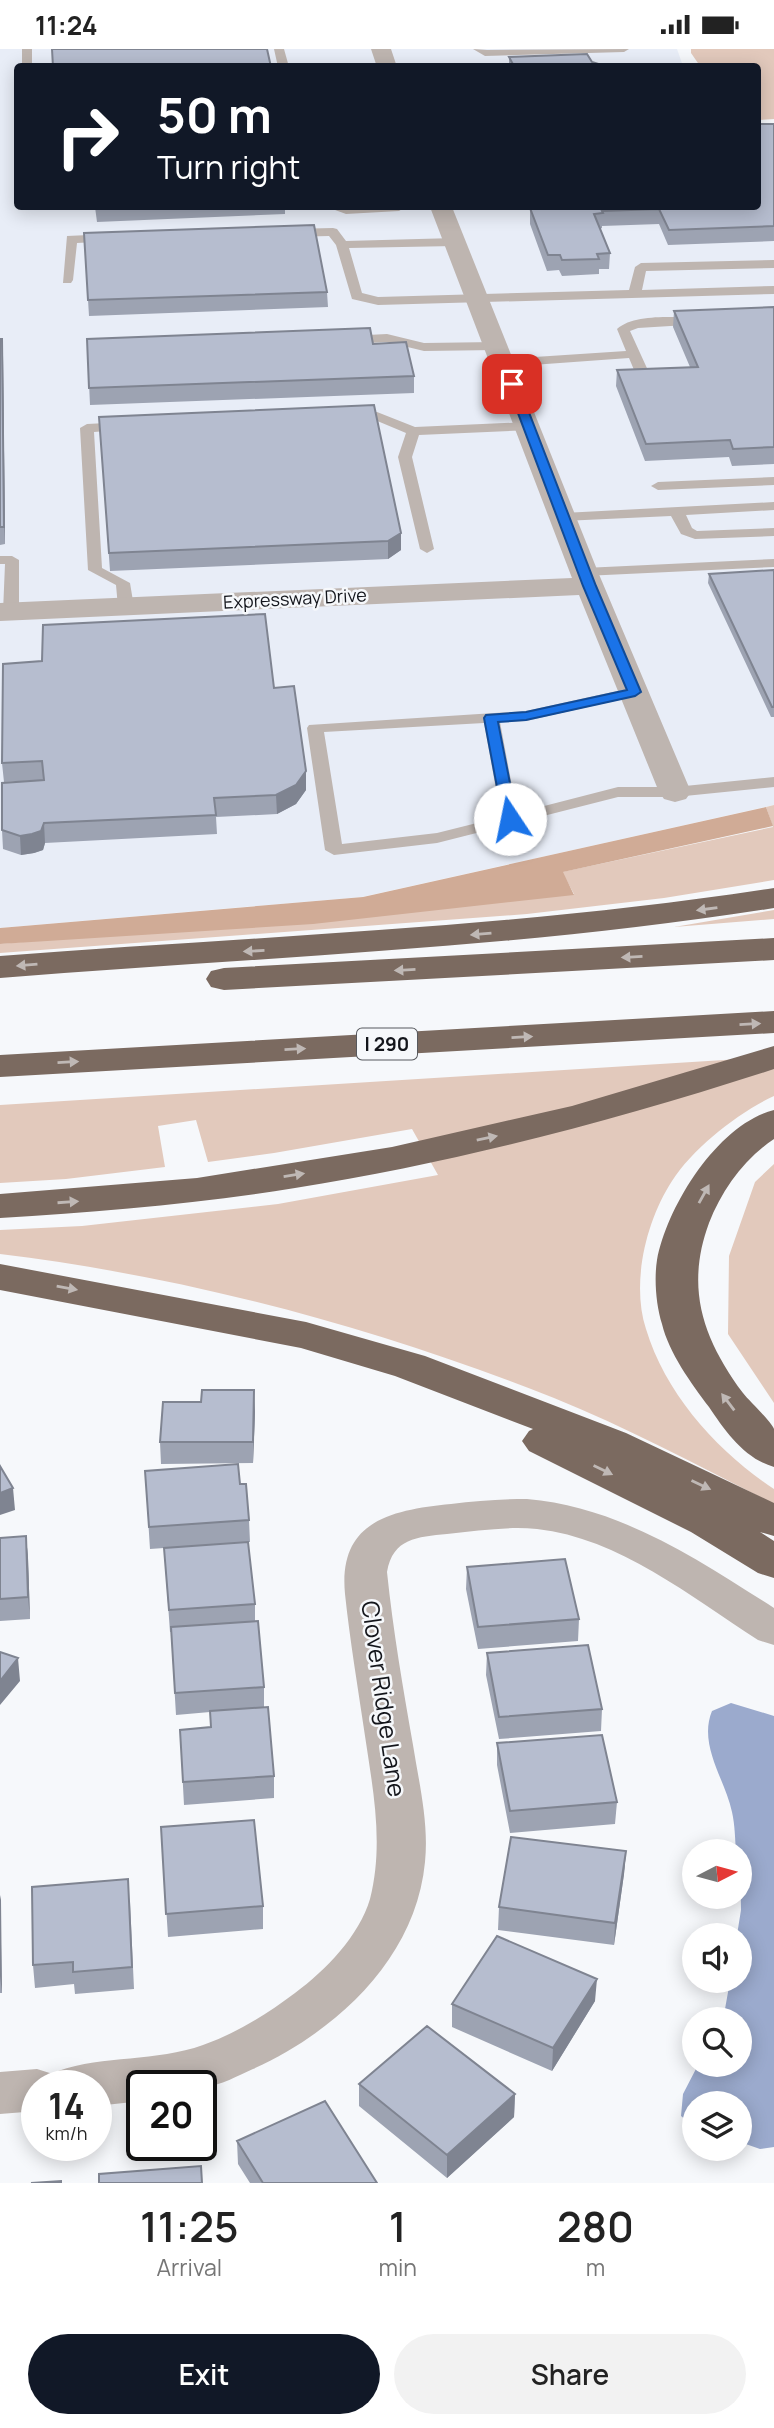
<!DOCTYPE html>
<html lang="en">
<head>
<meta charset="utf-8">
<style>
	:root { --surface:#fff; --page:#f2f2f2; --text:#222; --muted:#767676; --accent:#111827 }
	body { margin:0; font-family:Manrope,sans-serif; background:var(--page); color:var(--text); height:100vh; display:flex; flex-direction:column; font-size:26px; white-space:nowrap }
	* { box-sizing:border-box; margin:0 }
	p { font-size:23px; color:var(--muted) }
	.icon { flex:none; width:38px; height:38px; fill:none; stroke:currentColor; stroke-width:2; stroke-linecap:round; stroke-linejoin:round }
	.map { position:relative; height:2134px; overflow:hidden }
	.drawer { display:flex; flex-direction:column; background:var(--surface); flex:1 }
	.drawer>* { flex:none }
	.banner { position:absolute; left:14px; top:14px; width:747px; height:147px; border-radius:7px; box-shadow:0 4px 18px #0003; background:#111827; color:#fff; overflow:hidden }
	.needle { width:46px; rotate:84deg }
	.buttons { position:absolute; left:682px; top:1790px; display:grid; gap:14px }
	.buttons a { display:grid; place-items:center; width:70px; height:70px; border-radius:50%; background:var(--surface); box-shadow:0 4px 18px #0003; font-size:35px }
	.speed { position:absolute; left:21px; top:2021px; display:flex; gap:14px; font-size:35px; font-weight:700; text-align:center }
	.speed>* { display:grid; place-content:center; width:91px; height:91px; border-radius:50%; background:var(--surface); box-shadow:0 4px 18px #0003; line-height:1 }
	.speed small { font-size:18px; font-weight:400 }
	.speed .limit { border:4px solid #111; border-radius:10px; background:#fff; color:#111 }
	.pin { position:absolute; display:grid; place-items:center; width:60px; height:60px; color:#fff; margin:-30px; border-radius:14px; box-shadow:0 4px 10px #0006 }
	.me { position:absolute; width:77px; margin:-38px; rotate:349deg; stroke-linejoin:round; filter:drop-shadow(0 0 5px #0008) }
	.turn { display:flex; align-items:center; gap:24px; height:147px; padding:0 28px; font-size:32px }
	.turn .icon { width:91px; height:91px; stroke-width:2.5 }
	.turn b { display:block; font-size:49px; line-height:60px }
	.eta { display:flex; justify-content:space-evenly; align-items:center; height:119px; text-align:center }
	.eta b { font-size:42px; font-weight:600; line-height:49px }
	.action { display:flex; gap:14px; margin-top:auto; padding:14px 28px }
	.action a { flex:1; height:80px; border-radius:42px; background:var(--accent); color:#fff; font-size:28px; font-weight:600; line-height:80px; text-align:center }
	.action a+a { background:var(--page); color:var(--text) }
	.status { display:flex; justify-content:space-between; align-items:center; height:49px; padding:0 35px; background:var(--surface); direction:ltr }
	.status svg { height:19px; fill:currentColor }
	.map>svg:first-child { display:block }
	.built { fill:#e8edf7 }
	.green { fill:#e2c9bc }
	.forest { fill:#d0ab96 }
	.water { fill:#9baacd }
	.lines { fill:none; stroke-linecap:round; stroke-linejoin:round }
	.lane { fill:#beb5b0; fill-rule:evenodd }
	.street { fill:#beb5b0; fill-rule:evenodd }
	.highway { fill:#7b6a60; fill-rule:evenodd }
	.wall { fill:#9da3b2 }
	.shaded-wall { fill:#7f8491 }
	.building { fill:#b6bdcf; stroke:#7f8491; stroke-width:2 }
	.oneway { fill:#bfb8b5 }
	.route { fill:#1a73e8; stroke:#114b97; stroke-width:2 }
	.labels { text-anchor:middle; stroke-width:5; stroke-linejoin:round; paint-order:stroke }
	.far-street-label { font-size:18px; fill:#13151b; stroke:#f6f8fb }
	.shield { fill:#f6f8fb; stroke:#57595e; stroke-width:2 }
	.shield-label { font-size:19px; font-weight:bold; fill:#13151b }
	.near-street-label { font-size:24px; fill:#13151b; stroke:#f6f8fb }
</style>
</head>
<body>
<div class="status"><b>11:24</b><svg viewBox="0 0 49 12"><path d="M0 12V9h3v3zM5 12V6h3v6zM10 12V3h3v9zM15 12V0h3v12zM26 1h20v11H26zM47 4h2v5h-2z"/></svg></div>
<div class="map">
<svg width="774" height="2134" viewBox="0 0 774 2134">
	<rect width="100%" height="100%" fill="#f6f8fb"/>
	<path class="built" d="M0,0H677L683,17L18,18V158H758L774,83V756L362,848L0,879Z"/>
	<path class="green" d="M691,0H774V70L758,71V18L700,17L691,4Z
		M774,756V831L664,849L527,865L0,904V895L574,845L562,823L773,778L766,758Z
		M774,861V870L674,878Z
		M774,1008V1047C739,1063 693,1099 672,1132C646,1172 631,1234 646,1280C666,1346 718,1403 774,1440V1455C702,1419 629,1379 554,1349C377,1279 189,1228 0,1205V1181L82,1177L278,1155L438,1126L412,1080L274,1104L208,1113L196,1071L158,1077L165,1118L66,1130L0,1134V1056Z
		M774,1115V1354L728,1285L729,1207L755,1133Z"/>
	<path class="forest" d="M766,758L773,777L563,823L574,846L313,875L0,895V879L363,848Z"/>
	<path class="water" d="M731,1654L774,1667V2098L760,2100L740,2093V2054H695V2078L681,2067L683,2045L698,2016H740V1970H720L725,1960L730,1932H740V1886H737L741,1861L740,1802H736C735,1790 735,1776 732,1763C725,1730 698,1696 712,1662Z"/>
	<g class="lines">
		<path class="lane" d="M22,0H32V18H22Z
			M274,0H284L289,18H278Z
			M473,0L487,1L629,0L624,3L485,7Z
			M327,158H405L399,162L346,165Z
			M333,179L337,180L346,192L455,189L461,193L455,197L349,199L362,244L378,248L629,241L635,218L641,214L774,211V219L646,222L642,241L774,237V245L378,256L352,250L336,196L329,187L290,188L284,184L290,180Z
			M110,185L114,186V192L77,194L73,231L71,234H63L67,187Z
			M698,268L703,269V275L638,279L630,282L651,328L644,332L637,328L629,309L503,318L496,314L503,310L626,302L617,280C635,264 674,269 698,268Z
			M387,285L424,294L496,293L503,297L496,301L424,302L387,293L348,295L341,291L348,287Z
			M377,363L415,378L530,373L537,377L530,381L419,386L412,408L434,500L427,504L420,500L398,408L406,384L375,371L352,372L345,368L352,364Z
			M126,373L131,374V380L94,383L102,519L130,534L134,558L126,563L118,558L116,536L88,521L80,379L87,375Z
			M774,428V436L658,441L651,437L658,433Z
			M774,453V461L686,466L692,479L697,482L774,479V487L695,490L681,485L671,467L563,472L556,468L563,464Z
			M0,507H12L19,511V563L11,568L3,563L5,515H0Z
			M774,510V518L584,527L577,523L584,519Z
			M635,638L641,640L643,643L641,646L526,672L500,673L517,764L618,738H675L774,728V738L675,748H618L437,794L334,806L325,801L307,679L309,676L526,662ZM484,674L501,768L437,784L342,795L324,683Z"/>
		<path class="street" d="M371,0H391L397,18H377Z
			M430,158H452L598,523L691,743L686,750L675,753L664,750L659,743L579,546L0,572V554L572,529Z
			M527,1450C620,1458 697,1510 774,1559V1596L758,1591C691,1548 619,1489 537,1480C507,1477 477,1482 447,1485C417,1488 393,1489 387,1523C393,1581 403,1639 413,1696C419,1734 429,1774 425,1813C416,1909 337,1982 253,2020C239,2026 220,2037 204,2038C187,2039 162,2037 142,2037V2052L96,2057V2037H37V2062L0,2065V2023L37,2020L56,2026L58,2022C104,2006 156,2013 203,1996C237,1984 267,1965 295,1944C326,1921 359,1887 370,1850C384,1795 373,1741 365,1687C358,1639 350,1592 345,1545C338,1472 391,1461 451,1455C476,1452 501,1450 527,1450Z"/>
		<path class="highway" d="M774,839V859C517,900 259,908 0,929V907C259,887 517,879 774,839Z
			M774,889V911L224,941L211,938L206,930L211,922L224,919Z
			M774,962V984L0,1028V1006Z
			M774,997V1020C617,1071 458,1113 295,1139C198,1155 99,1163 0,1169V1145L197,1129L392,1098L572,1057Z
			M774,1061V1090C744,1110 722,1141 709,1174C685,1239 703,1290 743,1344C749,1352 771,1372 774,1380C774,1390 774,1407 774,1418C745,1410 725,1382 709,1358C691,1334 669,1304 662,1275C656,1256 654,1230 657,1211C667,1157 718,1075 774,1061Z
			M0,1215L306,1273L425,1307L626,1384L774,1454V1487L760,1483L774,1492V1529L758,1524L691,1483L529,1402L522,1392L529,1382L533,1380L395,1327L301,1299L0,1241Z"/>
	</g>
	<path class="wall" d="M509,8L592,13L608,18H509Z
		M774,75V192L668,196L659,175L602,177V179L600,180L610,204L609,220H599V225L562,227L559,221L547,222L530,175V159H538L537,158H758Z
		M95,158H285V165L97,173Z
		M84,184L327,243L328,258L89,267Z
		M774,258V415L732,417L729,408L645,412L616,337L617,321L690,318L673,278L674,262Z
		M0,290H2L3,306L5,495L0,496Z
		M87,290L373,295L414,327V344L90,356Z
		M99,368L401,484V501L388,510L110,522Z
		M774,521V668H771L708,534L709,525Z
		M274,639L306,722V741L296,755L277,765L216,768L217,785L45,794L43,801L34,804L21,806L3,800L2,781L44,731L4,733L2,714Z
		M255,1362L253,1414L161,1415L160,1393Z
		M145,1422L240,1435L249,1471L250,1493H248L255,1555V1573L264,1638V1658L274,1727V1749L184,1756L180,1681L210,1678V1663L176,1666L171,1583H170L164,1499L150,1500Z
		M26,1487L28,1509L30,1570L0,1572V1489Z
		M467,1518L579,1570L578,1592L478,1600L466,1540Z
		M487,1604L602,1660L601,1682L499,1690L486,1626Z
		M497,1694L617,1753L615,1775L510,1784L497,1716Z
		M161,1778L263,1857V1880L168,1888Z
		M626,1802L624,1825L614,1896L498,1881L499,1858Z
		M0,1846L2,1944H0Z
		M130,1853L134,1940L75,1945L74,1935L35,1939L33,1916Z
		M595,1952L552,2022L452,1978V1955Z
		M359,2035L515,2045L514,2068L447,2129L359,2057Z
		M237,2092L377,2134H250L238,2115Z"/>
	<path class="shaded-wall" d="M2,290L3,306L5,495L4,478Z
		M401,484V501L388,510V492Z
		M306,722V741L296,755L277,765L276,746Z
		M44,774L45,794L43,801L34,804L21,806L20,787Z
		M254,1341L255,1362L253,1414V1393Z
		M13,1439L15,1461L0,1466V1444Z
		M26,1487L28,1509L30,1570L28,1548Z
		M18,1609L20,1632L0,1656V1632Z
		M626,1802L624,1825L614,1896L615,1874Z
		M0,1846L1,1851L2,1944L0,1927Z
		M597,1930L595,1952L552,2022L553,1999Z
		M515,2045L514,2068L447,2129V2106Z"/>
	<path class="building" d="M52,0H267L271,18H53Z
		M587,5L592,13L608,18H512L514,17L509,8Z
		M758,75H774V177L669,181L659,160L602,162L603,164L594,165L610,204L597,205L599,210L562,211L560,206H548L530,159H544L543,158H758Z
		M314,176L327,243L88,251L84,184Z
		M774,258V398L733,400L730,391L646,395L617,321L698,318L674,262Z
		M370,279L373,295L406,293L414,327L89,339L87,290Z
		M0,290H2L4,478H0Z
		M374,356L401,484L388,492L109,504L99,368Z
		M774,521V658H772L709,525Z
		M265,565L274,639L294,637L306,722L296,736L276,746L214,749L216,766L44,774L41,782L32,785L20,787L2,781V734L44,731L42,712L2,714L3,615L42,612L43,576Z
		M202,1341H254L253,1393H160L163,1353H201Z
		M238,1415L240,1435H246L249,1471L149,1478L145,1422Z
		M0,1417L13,1439L0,1444Z
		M26,1487L28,1548L0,1550V1489Z
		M248,1493L255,1555L169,1561L164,1499Z
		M565,1510L579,1570L478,1578L467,1518Z
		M258,1572L264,1638L175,1644L171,1578Z
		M588,1596L602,1660L499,1668L487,1604Z
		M0,1603L18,1609L0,1632Z
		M268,1658L274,1727L183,1733L180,1681L211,1678L210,1662Z
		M602,1686L617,1753L510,1762L497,1694Z
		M254,1771L263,1857L166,1865L161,1778Z
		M511,1788L626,1802L615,1874L499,1858Z
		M128,1830L132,1918L73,1923V1913L33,1916L32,1838Z
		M497,1887L597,1930L553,1999L452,1955Z
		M427,1977L515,2045L447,2106L359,2035Z
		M325,2052L377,2134H263L237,2092Z
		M201,2117L202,2134H99V2125Z
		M61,2132V2134H31Z"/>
	<defs><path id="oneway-solid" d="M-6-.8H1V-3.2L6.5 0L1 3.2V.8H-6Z" transform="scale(1.75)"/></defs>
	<g class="oneway">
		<use href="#oneway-solid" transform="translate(707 860) rotate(172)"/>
		<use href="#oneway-solid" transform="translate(481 885) rotate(175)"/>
		<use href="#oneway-solid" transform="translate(254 902) rotate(177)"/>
		<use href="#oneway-solid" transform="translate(632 908) rotate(177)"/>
		<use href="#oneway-solid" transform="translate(27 916) rotate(175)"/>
		<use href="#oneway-solid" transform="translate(405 921) rotate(177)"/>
		<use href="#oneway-solid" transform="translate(750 975) rotate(-3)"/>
		<use href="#oneway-solid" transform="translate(522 988) rotate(-3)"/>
		<use href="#oneway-solid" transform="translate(295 1000) rotate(-3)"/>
		<use href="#oneway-solid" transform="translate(68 1013) rotate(-3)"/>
		<use href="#oneway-solid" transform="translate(487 1089) rotate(-12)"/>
		<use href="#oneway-solid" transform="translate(294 1126) rotate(-9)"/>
		<use href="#oneway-solid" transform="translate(704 1145) rotate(-61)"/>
		<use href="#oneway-solid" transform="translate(68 1153) rotate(-4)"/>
		<use href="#oneway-solid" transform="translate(67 1239) rotate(10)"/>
		<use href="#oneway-solid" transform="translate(728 1353) rotate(-127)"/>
		<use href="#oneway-solid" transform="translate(603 1421) rotate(26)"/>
		<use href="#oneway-solid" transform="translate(701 1436) rotate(25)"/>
	</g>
	<path class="route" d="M512,332L518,335L596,537L641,643L635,647L526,671L498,673L517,770L510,774L503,770L484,669L486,666L526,663L627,641L583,537L507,335Z"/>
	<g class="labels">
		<g class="far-street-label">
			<text transform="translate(295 550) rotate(-3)" y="6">Expressway Drive</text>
		</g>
		<rect class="shield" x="357" y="979.5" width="60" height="31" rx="5"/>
		<g class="shield-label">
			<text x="387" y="1002">I 290</text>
		</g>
		<g class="near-street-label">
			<text transform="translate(383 1650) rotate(82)" y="8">Clover Ridge Lane</text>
		</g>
	</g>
</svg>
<div class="buttons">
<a><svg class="needle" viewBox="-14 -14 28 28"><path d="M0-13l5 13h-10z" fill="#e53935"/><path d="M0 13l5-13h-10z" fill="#767676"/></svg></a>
<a><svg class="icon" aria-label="sound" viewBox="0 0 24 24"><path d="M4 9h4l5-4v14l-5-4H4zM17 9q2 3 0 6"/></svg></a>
<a><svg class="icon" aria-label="search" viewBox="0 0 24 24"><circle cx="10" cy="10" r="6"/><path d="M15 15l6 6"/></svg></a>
<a><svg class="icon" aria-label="layers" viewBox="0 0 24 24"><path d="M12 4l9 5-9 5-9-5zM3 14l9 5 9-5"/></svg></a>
</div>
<div class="speed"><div>14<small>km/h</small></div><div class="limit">20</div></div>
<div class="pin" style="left:512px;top:335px;background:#d93025"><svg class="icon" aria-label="arrive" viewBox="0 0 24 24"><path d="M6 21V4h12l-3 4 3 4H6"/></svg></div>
<svg class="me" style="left:510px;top:770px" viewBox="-20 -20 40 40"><circle r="19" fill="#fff"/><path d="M0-13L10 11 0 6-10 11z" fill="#1a73e8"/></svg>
<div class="banner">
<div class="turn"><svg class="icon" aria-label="right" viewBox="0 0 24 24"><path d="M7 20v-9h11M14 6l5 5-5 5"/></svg><div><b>50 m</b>Turn right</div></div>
</div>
</div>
<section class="drawer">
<div class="eta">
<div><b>11:25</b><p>Arrival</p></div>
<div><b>1</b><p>min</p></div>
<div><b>280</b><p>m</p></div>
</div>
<div class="action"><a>Exit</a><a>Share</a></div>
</section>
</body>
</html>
